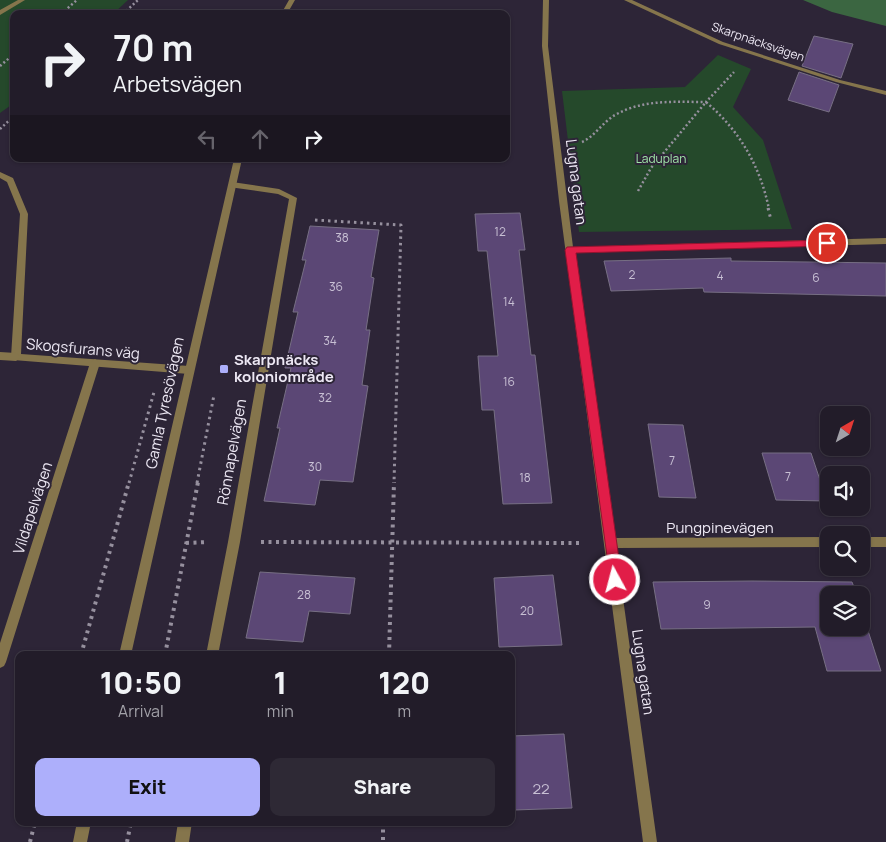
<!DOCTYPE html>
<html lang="en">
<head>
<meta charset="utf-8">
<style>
	:root { --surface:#221c29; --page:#2e2935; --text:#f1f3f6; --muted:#a2a1a8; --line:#3f3a46; --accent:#adaffb }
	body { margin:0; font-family:Manrope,sans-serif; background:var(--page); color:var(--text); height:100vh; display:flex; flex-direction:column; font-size:19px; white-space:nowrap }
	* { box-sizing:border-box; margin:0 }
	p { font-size:16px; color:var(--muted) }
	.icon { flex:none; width:28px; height:28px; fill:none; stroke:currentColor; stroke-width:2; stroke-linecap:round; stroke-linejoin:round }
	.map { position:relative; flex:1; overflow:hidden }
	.side { position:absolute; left:15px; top:651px; width:500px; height:175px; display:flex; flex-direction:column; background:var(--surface); border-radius:10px; box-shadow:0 1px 4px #0004,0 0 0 1px var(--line) }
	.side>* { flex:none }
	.top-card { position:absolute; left:10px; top:10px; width:500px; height:152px; border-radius:10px; box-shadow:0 1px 4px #0004,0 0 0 1px var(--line); background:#221c29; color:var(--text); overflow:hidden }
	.needle { width:32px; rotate:39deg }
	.fabs { position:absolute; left:820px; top:406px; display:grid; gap:10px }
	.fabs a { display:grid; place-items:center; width:50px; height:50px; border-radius:10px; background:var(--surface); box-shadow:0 1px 4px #0004,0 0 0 1px var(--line); font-size:25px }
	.pin { position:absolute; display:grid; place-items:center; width:42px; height:42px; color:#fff; margin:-21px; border:2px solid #fff; border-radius:50%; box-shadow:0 1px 5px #0007 }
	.me { position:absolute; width:55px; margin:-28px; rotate:353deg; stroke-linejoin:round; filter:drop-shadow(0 0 4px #0008) }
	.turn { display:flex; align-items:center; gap:18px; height:105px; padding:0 20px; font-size:22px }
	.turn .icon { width:65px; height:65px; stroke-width:2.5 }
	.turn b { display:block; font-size:35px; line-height:42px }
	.lanes { display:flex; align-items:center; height:48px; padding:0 20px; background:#0003; justify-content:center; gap:25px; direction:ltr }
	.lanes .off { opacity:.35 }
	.eta { display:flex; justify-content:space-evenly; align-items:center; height:85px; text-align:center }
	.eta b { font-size:30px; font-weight:800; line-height:35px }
	.cta { display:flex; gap:10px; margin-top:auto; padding:10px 20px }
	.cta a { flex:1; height:58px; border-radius:10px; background:var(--accent); color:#111; font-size:20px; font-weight:800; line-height:58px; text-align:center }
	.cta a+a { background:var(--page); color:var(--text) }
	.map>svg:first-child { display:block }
	.green { fill:#25492b }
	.forest { fill:#3b6641 }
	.building { fill:#5b4775; stroke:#776f84 }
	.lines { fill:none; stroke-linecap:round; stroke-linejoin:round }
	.path-far2 { stroke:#96909e; stroke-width:2.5; stroke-dasharray:2 2.5; stroke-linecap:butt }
	.path-far1 { stroke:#96909e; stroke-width:3; stroke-dasharray:2.5 4; stroke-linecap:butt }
	.path { stroke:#96909e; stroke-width:4; stroke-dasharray:3 4.5; stroke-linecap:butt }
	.service { fill:#85754c; fill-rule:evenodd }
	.minor { fill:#85754c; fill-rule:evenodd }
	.tertiary { fill:#85754c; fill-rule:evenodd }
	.route { fill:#e11d48; stroke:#92132f }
	.poi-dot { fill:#adaffb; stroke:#2d2537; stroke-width:2 }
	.labels { text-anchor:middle; stroke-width:4; stroke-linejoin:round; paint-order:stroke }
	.far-street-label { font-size:12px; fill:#ede8f4; stroke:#2d2537 }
	.far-park-label { font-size:12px; fill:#a0e4a8; stroke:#2d2537 }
	.number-label { font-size:12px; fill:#c8c0d4 }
	.street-label { font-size:15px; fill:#ede8f4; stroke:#2d2537 }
	.poi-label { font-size:15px; font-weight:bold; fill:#ede8f4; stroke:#2d2537; text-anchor:start }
	.near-number-label { font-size:15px; fill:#c8c0d4 }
</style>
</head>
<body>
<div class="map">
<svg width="886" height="842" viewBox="0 0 886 842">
	<rect width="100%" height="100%" fill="#2d2537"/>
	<path class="green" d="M0,0H128L113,14H14V103L0,113Z
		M718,55L751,69L733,107L763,140L792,229L579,232L562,91L685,87Z"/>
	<path class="forest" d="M803,0H886V26L832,12Z"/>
	<path class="building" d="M814,36L853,44L841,78L802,66Z
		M799,72L839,85L829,112L788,100Z
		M520,213L525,250H519L531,355H535L552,503L503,504L494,410H482L478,356H498L487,251H478L475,214Z
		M310,226L379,230L371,277L374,278L366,330H370L362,385L368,386L353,482L320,480L315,505L264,501L280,428H277L291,368H285L298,312H293L306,260H302Z
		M731,258V261L886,263V296L704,292L703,288L611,291L604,261Z
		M648,424L683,425L696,498L659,497Z
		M762,453H811L827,501L776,500Z
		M260,572L355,578L350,614L309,611L303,642L246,638Z
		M553,575L562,645L499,647L494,578Z
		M752,581L852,582L857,595H829V628H861V609L881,671H827L815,627L661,629L653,582Z
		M564,734L572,808L514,810L511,736Z"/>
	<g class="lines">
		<path class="path-far2" d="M61,14L77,0
			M123,14L138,0
			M0,66L14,54
			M0,129L14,116
			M582,142C594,137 603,122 615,115C643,99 675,102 706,102L734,72
			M638,191L651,168L706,102C740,131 760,166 769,209"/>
		<path class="path-far1" d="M768,208L771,220
			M315,220L401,225L394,483
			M129,483L154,392
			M197,483L214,395"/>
		<path class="path" d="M261,542L582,543
			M186,543L207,542
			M81,655L129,482
			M165,655L198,482
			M389,655L394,482
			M383,822V842
			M30,842L35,822
			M127,842L131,822"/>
		<path class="service" d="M0,172L13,178L28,214L21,354L189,366L192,367L194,370L192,373L189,374L13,360L11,357L20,214L7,182L0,178Z"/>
		<path class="minor" d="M18,0H25L0,15V10Z
			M543,0H549L548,46L573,247L886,238V244L574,253L614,538L829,537V547L616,548L657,842H643L559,201L542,46Z
			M624,0H632L723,42L840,80L886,91V95L836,82L719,44Z
			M232,182L279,189L297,198L240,542L218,655H206L228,542L289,199L278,194L229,187V183Z
			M0,352L16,353L21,357L16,361L0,360Z
			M95,359L100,363L6,662L4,666L0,668V643L90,363Z
			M861,537H886V547H861Z
			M178,822H192L189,842H175Z"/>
		<path class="tertiary" d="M289,0H295L287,14H281Z
			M234,159H242L131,655H119Z
			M77,822H91L87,842H73Z"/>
	</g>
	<path class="route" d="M827,240L832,243L827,246L576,253L622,580L620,585L615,587L611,585L565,250L567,247Z"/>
	<rect class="poi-dot" x="219" y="364" width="10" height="10" rx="2.5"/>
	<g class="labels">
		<g class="far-street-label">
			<text transform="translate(758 42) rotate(19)" y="4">Skarpnäcksvägen</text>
		</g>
		<g class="far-park-label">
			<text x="661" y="163">Laduplan</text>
		</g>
		<g class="number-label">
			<text x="500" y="236">12</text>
			<text x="342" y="242">38</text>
			<text x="632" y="279">2</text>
			<text x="720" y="280">4</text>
			<text x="816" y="282">6</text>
			<text x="336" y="291">36</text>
			<text x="509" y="306">14</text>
			<text x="330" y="345">34</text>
			<text x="509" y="386">16</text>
			<text x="325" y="402">32</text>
			<text x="672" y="465">7</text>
			<text x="315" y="471">30</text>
			<text x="788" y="481">7</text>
			<text x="525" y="482">18</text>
			<text x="304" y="599">28</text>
			<text x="707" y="609">9</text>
			<text x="527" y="615">20</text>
		</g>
		<g class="street-label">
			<text transform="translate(576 182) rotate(83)" y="5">Lugna gatan</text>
			<text transform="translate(83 349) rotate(5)" y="5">Skogsfurans väg</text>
			<text transform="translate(165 403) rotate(-78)" y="5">Gamla Tyresövägen</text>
			<text transform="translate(232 452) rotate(-80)" y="5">Rönnapelvägen</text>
			<text transform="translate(33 508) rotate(-72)" y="5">Vildapelvägen</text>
			<text x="720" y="533">Pungpinevägen</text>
			<text transform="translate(643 672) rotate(82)" y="5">Lugna gatan</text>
		</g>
		<g class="poi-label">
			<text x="234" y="365">Skarpnäcks<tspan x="234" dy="17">koloniområde</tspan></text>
		</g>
		<g class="near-number-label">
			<text x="541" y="794">22</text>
		</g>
	</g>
</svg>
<div class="fabs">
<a><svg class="needle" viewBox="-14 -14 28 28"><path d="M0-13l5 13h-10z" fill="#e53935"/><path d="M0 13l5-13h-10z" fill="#a2a1a8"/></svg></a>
<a><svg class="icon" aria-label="sound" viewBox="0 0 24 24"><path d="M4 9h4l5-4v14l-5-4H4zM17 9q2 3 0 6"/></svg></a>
<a><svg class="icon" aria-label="search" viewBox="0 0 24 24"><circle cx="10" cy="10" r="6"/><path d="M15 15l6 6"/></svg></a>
<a><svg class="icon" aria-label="layers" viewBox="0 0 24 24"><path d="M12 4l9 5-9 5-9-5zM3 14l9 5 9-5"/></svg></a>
</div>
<div class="pin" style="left:827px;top:243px;background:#d93025"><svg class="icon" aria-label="arrive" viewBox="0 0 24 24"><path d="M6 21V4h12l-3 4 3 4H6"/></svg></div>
<svg class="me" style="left:615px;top:580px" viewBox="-20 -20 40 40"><circle r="17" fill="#e11d48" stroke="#fff" stroke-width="3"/><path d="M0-11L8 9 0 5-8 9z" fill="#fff"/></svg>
<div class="top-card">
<div class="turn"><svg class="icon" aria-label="right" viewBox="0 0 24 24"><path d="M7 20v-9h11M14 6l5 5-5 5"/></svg><div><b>70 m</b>Arbetsvägen</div></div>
<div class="lanes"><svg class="icon off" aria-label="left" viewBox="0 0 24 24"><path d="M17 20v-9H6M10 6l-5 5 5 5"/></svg><svg class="icon off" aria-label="ahead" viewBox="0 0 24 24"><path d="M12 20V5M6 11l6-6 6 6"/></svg><svg class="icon" aria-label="right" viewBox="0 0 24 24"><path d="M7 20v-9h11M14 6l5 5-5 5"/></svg></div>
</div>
<section class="side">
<div class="eta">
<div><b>10:50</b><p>Arrival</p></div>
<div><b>1</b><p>min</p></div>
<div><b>120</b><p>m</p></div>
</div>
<div class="cta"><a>Exit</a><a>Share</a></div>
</section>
</div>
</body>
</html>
